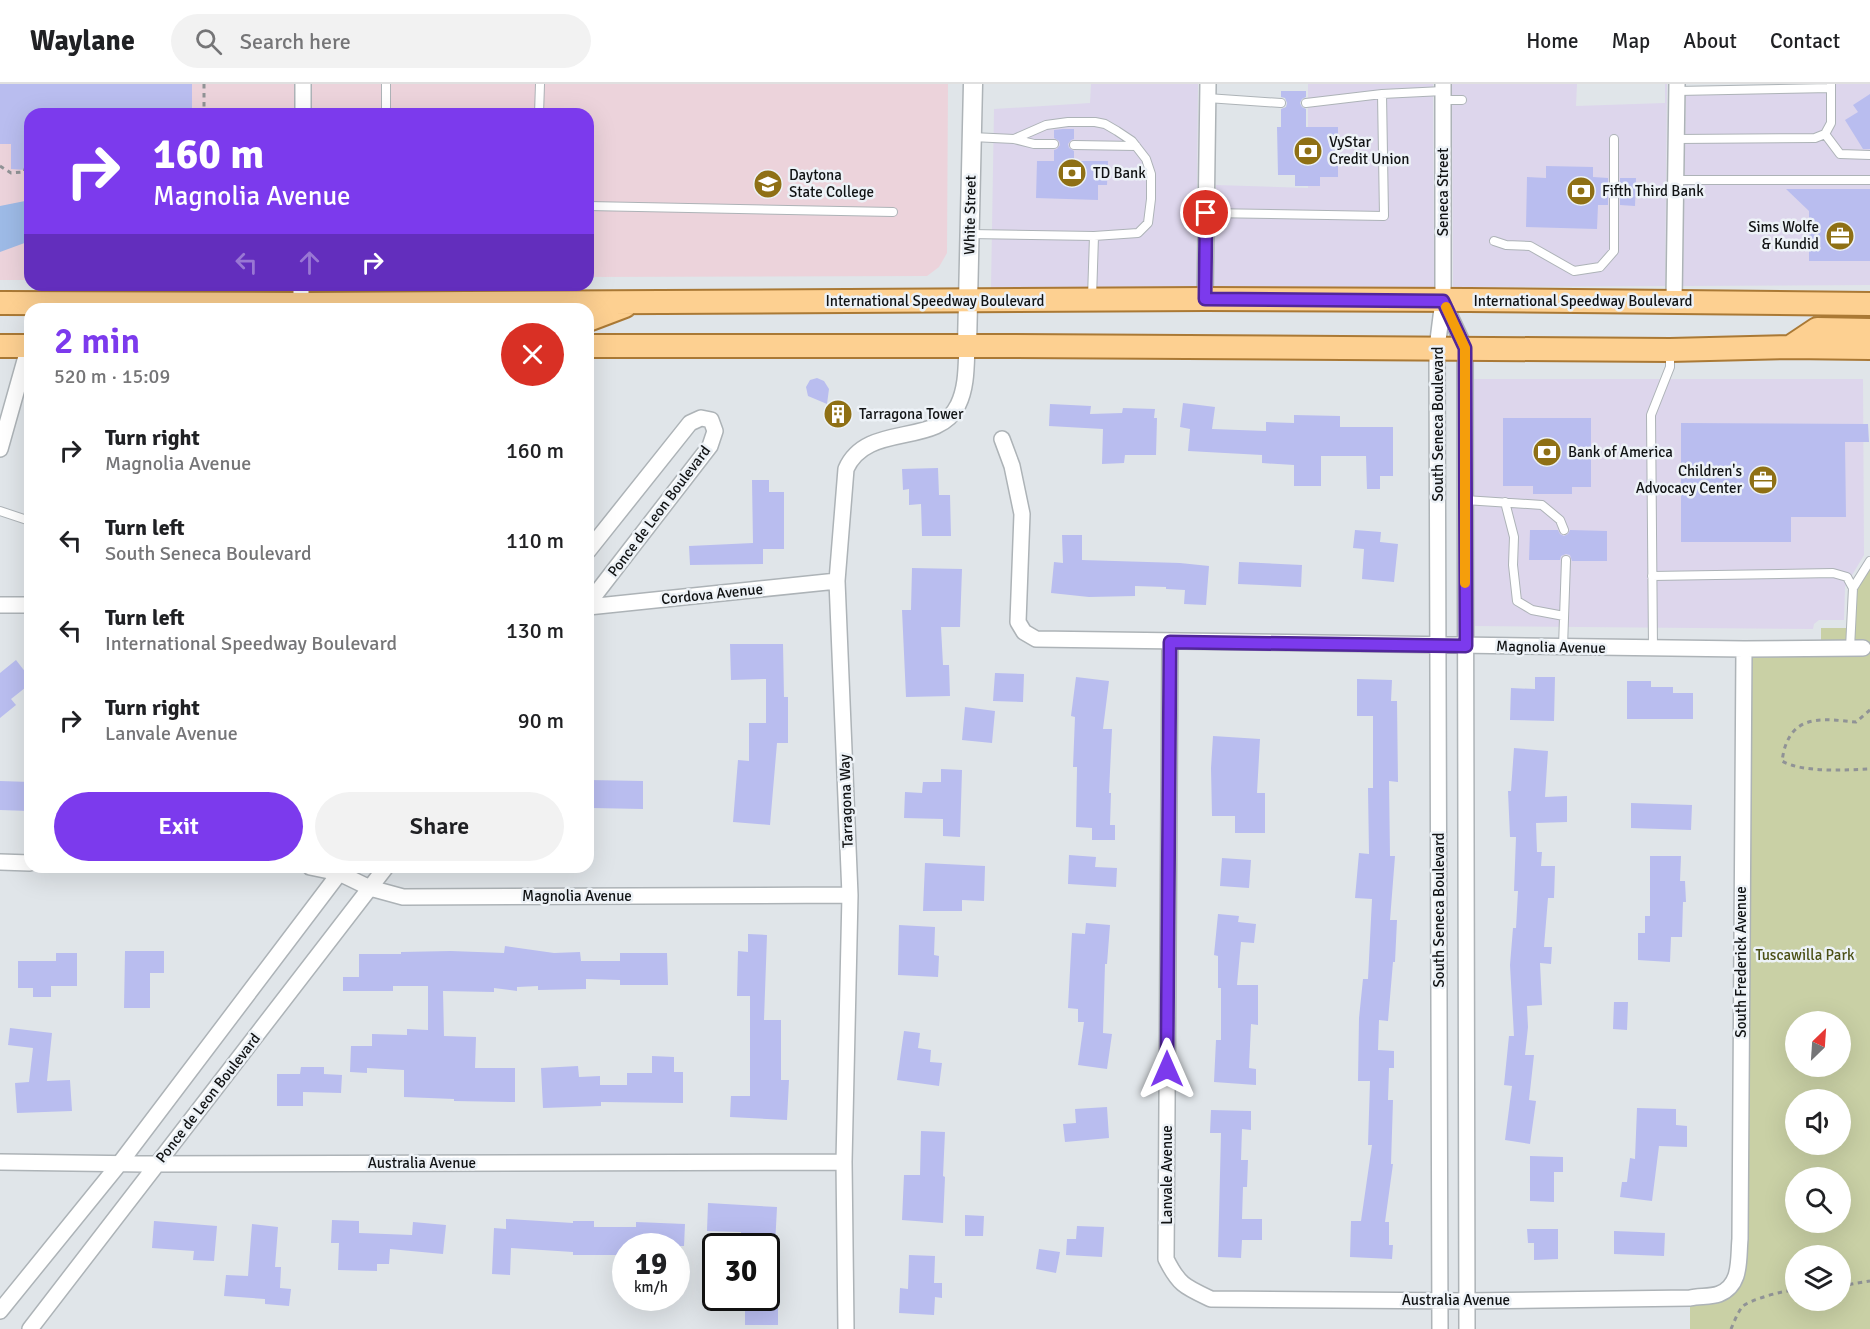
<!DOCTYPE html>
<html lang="en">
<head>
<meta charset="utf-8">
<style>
	:root { --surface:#fff; --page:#f2f2f2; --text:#202124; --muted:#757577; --line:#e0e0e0; --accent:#7c3aed }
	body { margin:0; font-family:Signika,sans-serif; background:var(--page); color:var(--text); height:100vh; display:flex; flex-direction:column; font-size:22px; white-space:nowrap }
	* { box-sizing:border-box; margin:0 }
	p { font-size:20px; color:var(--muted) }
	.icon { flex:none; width:33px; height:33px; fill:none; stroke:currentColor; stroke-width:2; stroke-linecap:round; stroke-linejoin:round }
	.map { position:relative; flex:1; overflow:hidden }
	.drawer { position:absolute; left:24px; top:219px; width:570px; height:570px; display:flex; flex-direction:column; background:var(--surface); border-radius:18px; box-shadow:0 6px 24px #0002 }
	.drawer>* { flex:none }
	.hud { position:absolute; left:24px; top:24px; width:570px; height:183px; border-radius:18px; box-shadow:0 6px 24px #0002; background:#7c3aed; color:#fff; overflow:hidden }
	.needle { width:39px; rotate:25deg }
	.tools { position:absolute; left:1785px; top:927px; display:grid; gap:12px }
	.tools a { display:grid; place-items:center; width:66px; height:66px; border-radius:50%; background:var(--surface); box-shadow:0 6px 24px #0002; font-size:30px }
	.speed { position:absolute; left:612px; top:1149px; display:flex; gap:12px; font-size:30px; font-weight:700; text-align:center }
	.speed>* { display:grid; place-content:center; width:78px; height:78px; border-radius:50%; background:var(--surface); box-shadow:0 6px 24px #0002; line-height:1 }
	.speed small { font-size:15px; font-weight:400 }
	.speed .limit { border:3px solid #111; border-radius:9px; background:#fff; color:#111 }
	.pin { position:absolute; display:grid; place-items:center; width:51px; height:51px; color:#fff; margin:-26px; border:3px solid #fff; border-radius:50%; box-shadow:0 2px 6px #0007 }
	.me { position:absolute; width:66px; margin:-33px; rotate:0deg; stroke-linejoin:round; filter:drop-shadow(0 0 4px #0008) }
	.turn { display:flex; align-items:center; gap:21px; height:126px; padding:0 30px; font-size:27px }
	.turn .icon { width:78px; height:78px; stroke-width:2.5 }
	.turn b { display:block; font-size:42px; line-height:51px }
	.lanes { display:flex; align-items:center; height:57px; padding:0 30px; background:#0003; justify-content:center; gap:30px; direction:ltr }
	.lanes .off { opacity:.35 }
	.round { display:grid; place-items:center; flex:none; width:63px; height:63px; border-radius:32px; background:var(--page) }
	.headline { display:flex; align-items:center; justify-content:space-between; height:102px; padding:0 30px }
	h1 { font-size:36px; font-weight:600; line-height:45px; color:var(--accent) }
	.primary-button { display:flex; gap:12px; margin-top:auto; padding:12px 30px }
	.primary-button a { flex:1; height:69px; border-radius:36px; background:var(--accent); color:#fff; font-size:24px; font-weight:600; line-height:69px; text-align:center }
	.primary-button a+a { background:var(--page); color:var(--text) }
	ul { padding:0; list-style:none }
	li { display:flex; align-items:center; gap:18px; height:90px; padding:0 30px }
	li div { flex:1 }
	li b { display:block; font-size:22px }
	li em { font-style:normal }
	header { display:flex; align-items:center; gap:36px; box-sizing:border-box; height:84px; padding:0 30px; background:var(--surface); border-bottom:2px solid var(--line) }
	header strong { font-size:28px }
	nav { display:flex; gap:33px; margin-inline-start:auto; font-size:21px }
	.search { width:420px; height:54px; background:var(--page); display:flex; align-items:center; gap:15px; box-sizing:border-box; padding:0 21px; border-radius:33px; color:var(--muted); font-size:22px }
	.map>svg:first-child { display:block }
	.commercial { fill:#ddd6ec }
	.education { fill:#ecd3db }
	.green { fill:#c9d0a5; fill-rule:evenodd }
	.water { fill:#9dbae6 }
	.building { fill:#b9bdef }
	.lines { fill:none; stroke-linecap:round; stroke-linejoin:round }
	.service-casing { stroke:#adb3b7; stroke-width:10 }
	.minor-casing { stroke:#adb3b7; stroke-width:18 }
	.tertiary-casing { stroke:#adb3b7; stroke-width:21 }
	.primary-casing { stroke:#aa7935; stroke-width:26 }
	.path { stroke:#909396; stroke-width:3; stroke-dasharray:4.5 4.5; stroke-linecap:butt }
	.service { stroke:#fff; stroke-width:8 }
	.minor { stroke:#fff; stroke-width:15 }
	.tertiary { stroke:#fff; stroke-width:18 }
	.primary { stroke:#fdd091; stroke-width:22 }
	.route-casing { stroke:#51269a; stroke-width:15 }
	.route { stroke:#7c3aed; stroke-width:10 }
	.slow { stroke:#f59e0b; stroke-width:10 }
	.labels { text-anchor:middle; stroke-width:5; stroke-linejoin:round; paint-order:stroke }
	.poi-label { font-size:15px; fill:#111314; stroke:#edf2f7; text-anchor:start }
	.street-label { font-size:15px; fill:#111314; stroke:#edf2f7 }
	.park-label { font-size:15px; fill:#4b5015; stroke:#edf2f7 }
</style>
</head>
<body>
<header>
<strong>Waylane</strong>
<div class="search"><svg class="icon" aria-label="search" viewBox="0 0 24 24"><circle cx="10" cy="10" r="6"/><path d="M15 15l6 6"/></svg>Search here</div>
<nav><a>Home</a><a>Map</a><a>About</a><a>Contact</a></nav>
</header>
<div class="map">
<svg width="1870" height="1245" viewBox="0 0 1870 1245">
	<rect width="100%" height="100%" fill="#e0e5e9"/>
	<path class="commercial" d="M1091,0H1198L1196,203L1139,206H1026L991,204L994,25L1090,19Z
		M1308,0H1433L1434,203H1214L1216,101L1308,104Z
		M1452,0H1577L1576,22L1665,19V0H1667L1665,202L1453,203Z
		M1820,0H1870V201L1683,202L1686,9L1817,5Z
		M1474,295H1863L1864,471L1845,503L1844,536H1819L1814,540L1813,545L1475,542Z"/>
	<path class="education" d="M0,0H948L947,169L939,183L927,192L588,193V30H30V196H0Z"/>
	<path class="green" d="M1870,477V1245H1690V1214L1732,1202L1744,565L1821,564V544H1851L1853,504ZM1796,938H1840V982H1796ZM1796,1016H1840V1060H1796ZM1796,1094H1840V1138H1796ZM1796,1172H1840V1216H1796Z"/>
	<path class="water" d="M30,116V157L0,168V122Z"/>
	<path class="building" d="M0,0H192V30H30V79H25V86L11,85V60H0Z
		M1281,7H1306V13L1302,15L1300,19L1302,23L1306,25V43H1338V93H1320V102H1295V91H1278L1277,43H1281V25L1286,23L1287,19L1285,14L1281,13Z
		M1870,10V65H1863L1845,36L1858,28L1853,21Z
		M1063,45H1074V55L1071,56L1068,60L1069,64L1074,67V77H1108L1107,101H1098V116L1036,114L1037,77H1054V66L1057,65L1060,61L1059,57L1054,54V46Z
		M1546,82L1593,83V93L1608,94V121H1598L1597,145L1526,143L1527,93L1546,94Z
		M1620,94H1636L1635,122L1620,121Z
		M1786,105H1870V177H1809V127Z
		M817,294L824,297L829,305L827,320L808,312L806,303L810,296Z
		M1183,319L1215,323L1212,345L1266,347V338L1294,339V331L1340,332V343H1393V392H1380V405H1367L1366,372H1321V402H1294V381L1262,379V371L1188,367L1190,345L1180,343Z
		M1050,320L1091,322L1090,330L1122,329L1123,324L1155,325L1154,334H1157L1156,371H1125L1124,379L1102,380L1103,345L1049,342Z
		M1503,334H1591V403H1572V410H1533V402H1503Z
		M1681,339L1868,340L1869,358H1845L1846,433H1791V458H1681Z
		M938,384L939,411H950L951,452H922L921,420L909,421V405L903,406L902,385Z
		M752,396H769V408H784V465H763V480L690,481L689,462L753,459Z
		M1355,446L1381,448L1380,458L1398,460L1394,498L1362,495L1364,465L1353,464Z
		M1530,446H1558L1560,450L1564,452L1568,450L1570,446L1607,447V477H1572L1570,471L1566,470L1561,472L1560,476H1529Z
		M1062,451H1082V476L1180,479L1209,482L1206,521L1184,520L1185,506L1166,505V503L1135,502V512L1089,513L1051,509L1054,478L1063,479Z
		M1239,478L1302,481L1301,503L1238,500Z
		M912,484L962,485L960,543H941L943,581H949L950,612L906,613L902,526H911Z
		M730,560H783L784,613H788V659H777L770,741L733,738L738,676L749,677V639H766V595L731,596Z
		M16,576L30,594V600L11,615L16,621L0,634V589Z
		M995,589L1024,590L1023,618L993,617Z
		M1076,593L1109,597L1103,645H1112L1109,709H1111L1110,741H1115V756H1092V744L1076,743L1077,683H1073L1075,633L1071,632Z
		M1535,593H1555L1554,637L1510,636L1511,604L1535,605Z
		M1357,595L1392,596L1391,617H1397L1398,698L1389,697L1390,772H1395L1390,836H1397L1395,878H1393L1388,937L1379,936L1378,966L1394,967V984H1389L1388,1016H1393L1391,1080H1393L1385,1138H1389V1161H1393L1392,1175L1350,1173L1351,1137H1361L1372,1061H1368L1370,997H1358L1359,934L1363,895H1368L1372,815L1355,814L1359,769L1369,770L1368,704H1373V632H1357Z
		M1627,597H1651V603H1673V609H1693V635H1627Z
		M965,623L995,627L992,659L962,656Z
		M1213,652L1260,655L1257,709H1265V749H1235V732H1212L1211,684Z
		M1514,664L1548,667L1545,713L1567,712V738L1536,739L1537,768H1542L1541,782H1555L1554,814H1548L1544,863H1552L1551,880L1540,879L1542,921L1527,922L1528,943L1525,971H1534L1529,1016L1536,1017L1530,1060L1505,1056L1512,1002L1504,1001L1509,952H1514L1510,881L1513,844H1516L1518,807H1514L1516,753H1510L1508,707H1511Z
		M941,685L962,686L960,753L943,752V735L904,734L905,708L922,709L923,698H941Z
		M588,696L643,697V725L592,724V717H588Z
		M0,697L30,698L29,727L0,726Z
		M1631,719L1692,721L1691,746L1631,744Z
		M1069,771L1096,773L1095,783L1117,784L1116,803L1068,800Z
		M1650,772H1681L1680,797H1685L1686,818H1683L1682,853H1671L1670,878L1638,876V849H1645V832H1650Z
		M1222,774L1251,776L1249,804L1220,802Z
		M925,779L985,782L984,817L962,816V827H923Z
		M1218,830L1239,832L1238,838L1256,840L1254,859L1241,858L1237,901H1258V941L1251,940L1249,984L1256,985V1001L1214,998L1216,956H1221V904H1218V872L1214,871Z
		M1086,839L1110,841L1107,880H1105L1103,949L1112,950L1107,985L1078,981L1084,938H1078V925L1068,924L1072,849L1085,850Z
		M899,841L935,843L934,871L939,872L938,893L898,891Z
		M748,850L767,851L764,936H781V996H789L787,1036L730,1033L731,1012H750V912H737L738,867L748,868Z
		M505,862L554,869L580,868L581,877H620V869H667L668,901H620V896L586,895V905L538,906V902L517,903V907L494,904V908L443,907L444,952L476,953L475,984H515V1018L454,1017V1015L404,1013V986L367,984V989L350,988L351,962H372V950L407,951V945L428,946V902H393V907H343V893H359V870H401V868L451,867L504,869Z
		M125,867H164V889H150V924H124Z
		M56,869H77V902H51V913H33V904H18V877H56Z
		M1614,918H1628L1627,946L1613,945Z
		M10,944L52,949L47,997L70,996L72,1027L17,1029L15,999L29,998L33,964L8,961Z
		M904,947L920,949L918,964L931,966L930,978L942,979L939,1002L897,996Z
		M652,972L674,973V988H683V1019L601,1018V1022L543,1024L541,984L578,982L579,993L600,992V1001H627V989H652Z
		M301,983H324V990L342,991L341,1009L303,1008V1022H277V990H300Z
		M1107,1023L1109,1054L1065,1058L1063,1040L1076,1039L1075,1025Z
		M1637,1024L1676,1025V1041L1687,1042V1063L1659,1062L1652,1117L1620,1113L1622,1098H1627L1630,1074L1635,1075Z
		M1211,1026L1251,1027V1046L1242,1045L1241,1076H1248L1247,1103H1243L1242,1135H1262V1156H1242L1241,1174L1218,1173L1221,1049H1210Z
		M921,1047L945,1048L943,1092L945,1093L943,1139L902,1136L904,1091H920Z
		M1530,1072L1563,1073V1088H1554V1118L1530,1117Z
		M708,1119L777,1123L775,1162H741V1148L707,1147Z
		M965,1131L984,1132L983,1152H965Z
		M506,1135L573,1139V1137H594V1143H636V1138L685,1140L684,1162H625V1171H573V1168L511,1164L510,1191L492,1190L494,1144L506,1145Z
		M332,1136L359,1137V1149L412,1151L413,1138L446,1141L443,1170L390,1165L389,1180H377V1187L338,1186L339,1159H331Z
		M154,1137L217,1142L214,1177L193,1176L194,1167L152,1164Z
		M252,1140L278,1143L275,1183H281L280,1204L291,1205L289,1222L265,1220V1215L224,1212L226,1191L248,1192Z
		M1077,1142L1104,1143L1102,1173L1066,1171L1067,1155H1076Z
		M1527,1145H1558V1175L1534,1176V1159H1528Z
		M1614,1147L1665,1149L1664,1172L1614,1170Z
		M1039,1165L1060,1168L1056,1189L1036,1185Z
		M909,1171L935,1172L934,1199H942V1214L935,1213L934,1231L899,1229L900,1204L908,1205Z
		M745,1214H778V1241H745Z"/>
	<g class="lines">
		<g class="service-casing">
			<path id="service" d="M1677,7L1831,4
				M1207,14L1281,19
				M1443,16H1462
				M1306,19L1382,10L1443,7
				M386,30V0
				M539,30L540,0
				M1825,50L1840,70L1870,71
				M1014,55L1034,60H1054
				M1676,55L1815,54L1825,50L1831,39V0
				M1074,61L1136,62
				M1675,96H1870
				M588,122L893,128
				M1206,129L1384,132L1382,10
				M970,150L1094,152L1138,149L1148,139L1151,115V90L1146,75L1132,57L1117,47L1105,40L1095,38H1068L1046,41L1014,55L972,53
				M1494,157L1506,161L1530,162L1574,187L1600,183L1614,167V55
				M1092,214L1094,152
				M1465,416L1542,421L1560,436L1564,446
				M1505,418L1514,453L1513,481L1517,517L1532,526L1564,532
				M0,427L30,437
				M1652,492L1833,489L1847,493L1853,504L1850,564
				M1853,504L1870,477
				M1563,563L1566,476
				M1653,564L1651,331L1670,283V267"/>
		</g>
		<g class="minor-casing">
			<path id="minor" d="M303,30V0
				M1205,215L1208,0
				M1443,217L1465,264L1467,1245
				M1674,217L1677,0
				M301,220V201
				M1002,355L1012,382L1022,430L1018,538L1024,548L1036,555L1744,565L1863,564
				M0,365L29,262
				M588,467L690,339L701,334L711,336L715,347L710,362L588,520
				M0,521H30
				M588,523L837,497
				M1170,558L1166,1175C1179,1201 1185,1203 1211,1215L1467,1217L1690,1214C1699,1212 1711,1213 1719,1210C1742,1201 1738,1175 1740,1155L1744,565
				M0,778L30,779
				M310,783L339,789L370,804L403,813L850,811
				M0,1078L145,1080L844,1078
				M0,1227L120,1079L344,783
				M30,1245L386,783
				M846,1245L844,1078L850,811L837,497L846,385C867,337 938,364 958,321C967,303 966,281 967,262
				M1440,1245L1437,264L1443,217V0"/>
		</g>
		<g class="tertiary-casing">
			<path id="tertiary" d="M967,262L973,0"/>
		</g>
		<g class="primary-casing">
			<path id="primary" d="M0,219L301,220L1205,215L1469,216L1870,220
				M588,236L625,222
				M0,262H30
				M588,262H1007L1670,266L1790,263L1870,264
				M1790,263L1817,245L1870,246"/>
		</g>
		<path class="path" d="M204,0V30
			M0,82L11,89L24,88L27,79
			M1870,626L1856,638C1831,636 1799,629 1787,658C1784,664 1783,671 1782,677C1803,689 1846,686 1870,685
			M1840,1202L1870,1197
			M1731,1245C1734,1238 1737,1230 1742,1223C1748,1216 1785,1206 1796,1206"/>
		<use href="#service" class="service"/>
		<use href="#minor" class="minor"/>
		<use href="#tertiary" class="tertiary"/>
		<use href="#primary" class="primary"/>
	</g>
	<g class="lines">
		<g class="route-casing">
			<path id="route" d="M1167,985L1170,558L1466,562L1465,264L1443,217L1205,215L1206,129"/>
		</g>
		<use href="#route" class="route"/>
		<path class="slow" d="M1446,223L1465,264V499"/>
	</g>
	<defs>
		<g id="bank-disc" transform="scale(1.5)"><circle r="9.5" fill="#8f7015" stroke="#edf2f7"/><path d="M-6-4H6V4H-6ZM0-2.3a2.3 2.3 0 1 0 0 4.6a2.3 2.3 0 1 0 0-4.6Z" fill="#fff"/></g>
		<g id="university-disc" transform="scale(1.5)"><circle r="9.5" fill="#8f7015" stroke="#edf2f7"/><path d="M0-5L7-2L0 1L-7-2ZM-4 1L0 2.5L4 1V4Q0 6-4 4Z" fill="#fff"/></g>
		<g id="office-disc" transform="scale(1.5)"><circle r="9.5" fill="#8f7015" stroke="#edf2f7"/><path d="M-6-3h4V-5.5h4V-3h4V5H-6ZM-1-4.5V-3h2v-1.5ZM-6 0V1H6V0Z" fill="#fff"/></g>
		<g id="building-disc" transform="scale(1.5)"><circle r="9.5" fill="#8f7015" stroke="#edf2f7"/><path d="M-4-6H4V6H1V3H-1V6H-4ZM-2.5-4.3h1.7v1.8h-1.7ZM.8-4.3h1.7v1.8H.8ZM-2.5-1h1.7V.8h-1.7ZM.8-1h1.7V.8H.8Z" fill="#fff"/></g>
	</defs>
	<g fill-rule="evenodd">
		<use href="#bank-disc" x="1308" y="67"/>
		<use href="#bank-disc" x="1072" y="89"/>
		<use href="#university-disc" x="768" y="100"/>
		<use href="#bank-disc" x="1581" y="107"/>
		<use href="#office-disc" x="1840" y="152"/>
		<use href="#building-disc" x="838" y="330"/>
		<use href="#bank-disc" x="1547" y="368"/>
		<use href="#office-disc" x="1763" y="396"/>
	</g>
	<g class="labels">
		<g class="poi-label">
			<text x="1329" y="63">VyStar<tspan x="1329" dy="17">Credit Union</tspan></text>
			<text x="1093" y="94">TD Bank</text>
			<text x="789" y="96">Daytona<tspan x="789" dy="17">State College</tspan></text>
			<text x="1602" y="112">Fifth Third Bank</text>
			<text x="1819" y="148" text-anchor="end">Sims Wolfe<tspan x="1819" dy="17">&amp; Kundid</tspan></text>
			<text x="859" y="335">Tarragona Tower</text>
			<text x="1568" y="373">Bank of America</text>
			<text x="1742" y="392" text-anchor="end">Children's<tspan x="1742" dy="17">Advocacy Center</tspan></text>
		</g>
		<g class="street-label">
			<text transform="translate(1443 108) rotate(-90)" y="5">Seneca Street</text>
			<text transform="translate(970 131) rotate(-89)" y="5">White Street</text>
			<text x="935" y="222">International Speedway Boulevard</text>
			<text x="1583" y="222">International Speedway Boulevard</text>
			<text transform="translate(1438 340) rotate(-90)" y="5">South Seneca Boulevard</text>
			<text transform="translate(659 427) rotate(-53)" y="5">Ponce de Leon Boulevard</text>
			<text transform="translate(712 510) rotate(-6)" y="5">Cordova Avenue</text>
			<text transform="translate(1551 563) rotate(1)" y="5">Magnolia Avenue</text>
			<text transform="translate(846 717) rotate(-92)" y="5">Tarragona Way</text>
			<text x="577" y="817">Magnolia Avenue</text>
			<text transform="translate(1439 826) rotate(-90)" y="5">South Seneca Boulevard</text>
			<text transform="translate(1741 878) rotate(-90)" y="5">South Frederick Avenue</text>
			<text transform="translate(208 1014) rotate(-52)" y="5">Ponce de Leon Boulevard</text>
			<text x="422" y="1084">Australia Avenue</text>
			<text transform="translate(1167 1091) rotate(-90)" y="5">Lanvale Avenue</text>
			<text x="1456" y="1221">Australia Avenue</text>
		</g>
		<g class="park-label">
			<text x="1805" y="876">Tuscawilla Park</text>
		</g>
	</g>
</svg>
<div class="tools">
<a><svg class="needle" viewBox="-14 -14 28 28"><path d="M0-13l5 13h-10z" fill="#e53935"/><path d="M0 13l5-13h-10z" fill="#757577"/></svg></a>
<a><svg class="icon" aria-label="sound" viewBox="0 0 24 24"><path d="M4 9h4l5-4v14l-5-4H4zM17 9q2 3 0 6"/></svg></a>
<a><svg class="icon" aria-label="search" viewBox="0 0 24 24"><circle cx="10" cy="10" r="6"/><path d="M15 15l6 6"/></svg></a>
<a><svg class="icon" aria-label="layers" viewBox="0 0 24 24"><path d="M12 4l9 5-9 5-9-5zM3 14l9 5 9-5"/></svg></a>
</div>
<div class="speed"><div>19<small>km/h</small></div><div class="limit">30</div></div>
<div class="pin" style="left:1206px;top:129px;background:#d93025"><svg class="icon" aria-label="arrive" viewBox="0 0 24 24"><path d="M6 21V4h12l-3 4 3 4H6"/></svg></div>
<svg class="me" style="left:1167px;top:985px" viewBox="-20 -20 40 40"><path d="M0-17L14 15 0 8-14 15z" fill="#7c3aed" stroke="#fff" stroke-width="4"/></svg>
<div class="hud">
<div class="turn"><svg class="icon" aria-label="right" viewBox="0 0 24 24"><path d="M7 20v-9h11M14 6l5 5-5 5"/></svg><div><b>160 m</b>Magnolia Avenue</div></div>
<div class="lanes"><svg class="icon off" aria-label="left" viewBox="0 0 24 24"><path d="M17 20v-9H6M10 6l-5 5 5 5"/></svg><svg class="icon off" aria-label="ahead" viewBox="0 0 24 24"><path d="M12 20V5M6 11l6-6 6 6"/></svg><svg class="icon" aria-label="right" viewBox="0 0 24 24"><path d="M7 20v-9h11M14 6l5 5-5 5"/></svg></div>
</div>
<section class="drawer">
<div class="headline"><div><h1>2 min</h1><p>520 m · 15:09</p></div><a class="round" style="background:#d93025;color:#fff"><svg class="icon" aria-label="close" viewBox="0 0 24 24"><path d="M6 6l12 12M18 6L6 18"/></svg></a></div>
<ul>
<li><svg class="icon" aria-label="right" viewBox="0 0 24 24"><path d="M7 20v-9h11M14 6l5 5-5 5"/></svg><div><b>Turn right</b><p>Magnolia Avenue</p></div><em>160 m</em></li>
<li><svg class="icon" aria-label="left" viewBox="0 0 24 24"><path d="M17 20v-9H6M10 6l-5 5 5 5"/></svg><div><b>Turn left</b><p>South Seneca Boulevard</p></div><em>110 m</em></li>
<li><svg class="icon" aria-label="left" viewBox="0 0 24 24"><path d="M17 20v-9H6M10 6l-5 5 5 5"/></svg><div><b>Turn left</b><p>International Speedway Boulevard</p></div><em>130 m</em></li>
<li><svg class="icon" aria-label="right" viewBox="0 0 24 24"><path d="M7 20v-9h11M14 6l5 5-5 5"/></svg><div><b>Turn right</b><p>Lanvale Avenue</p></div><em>90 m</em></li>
</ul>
<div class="primary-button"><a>Exit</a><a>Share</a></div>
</section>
</div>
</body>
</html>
